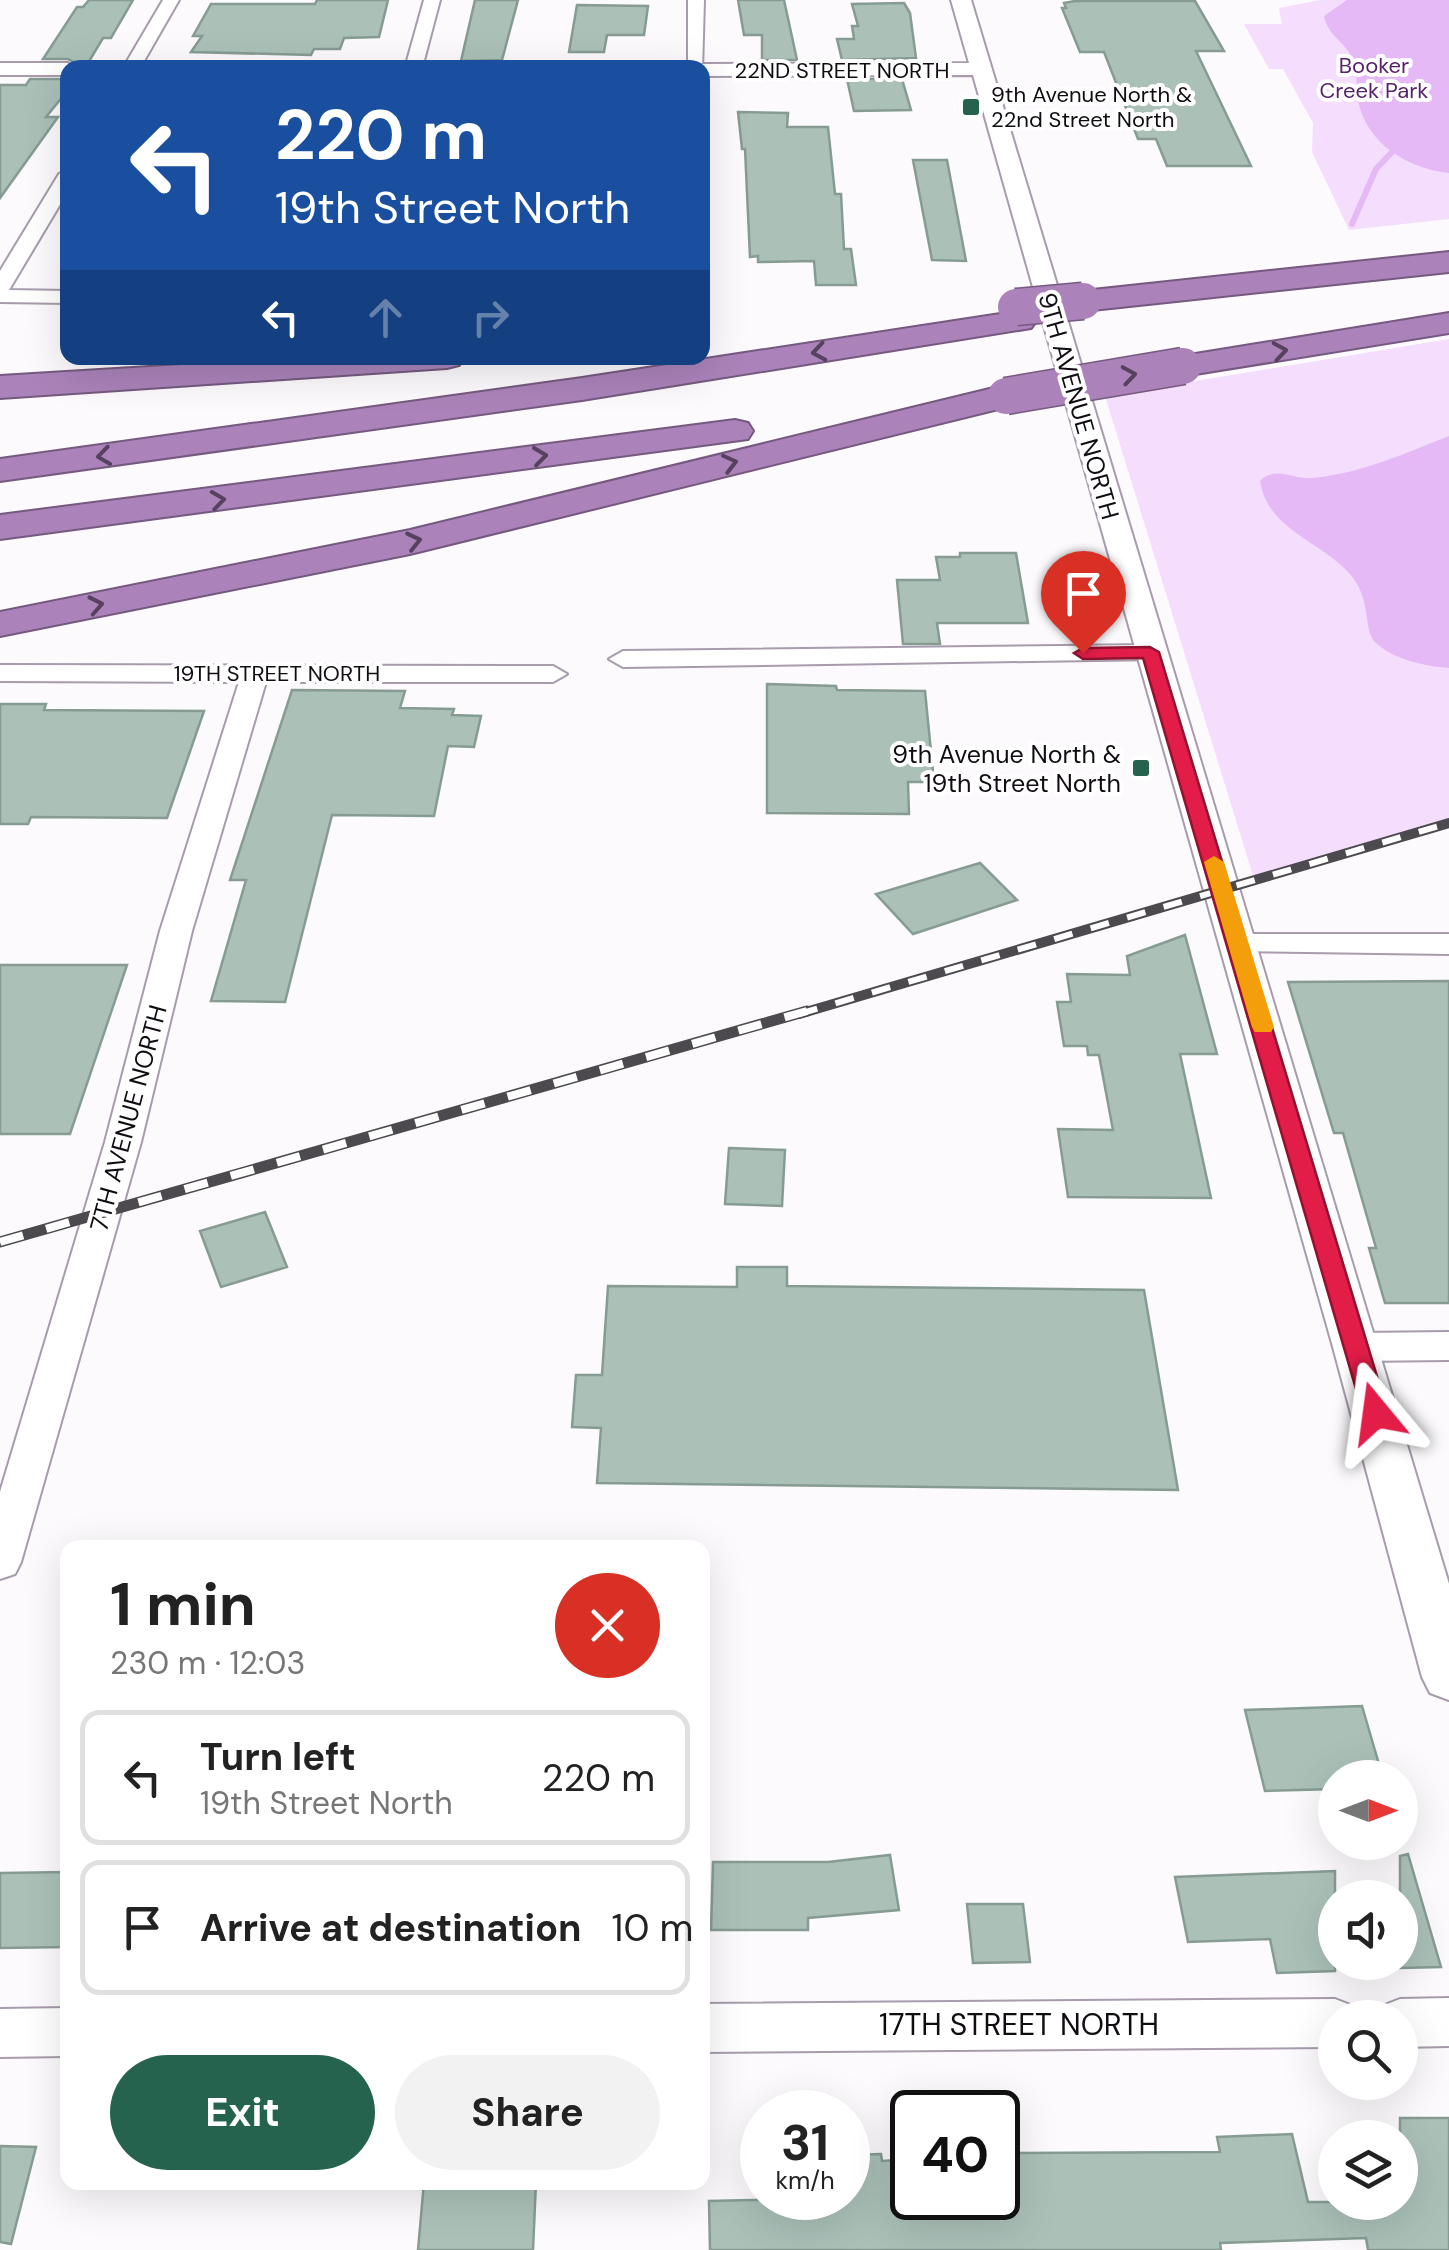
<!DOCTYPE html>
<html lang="en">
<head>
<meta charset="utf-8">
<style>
	:root { --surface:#fff; --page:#f2f2f2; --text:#222; --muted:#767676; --line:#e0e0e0; --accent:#26634f }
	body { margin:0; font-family:"DM Sans",sans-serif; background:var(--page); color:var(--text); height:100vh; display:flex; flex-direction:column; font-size:38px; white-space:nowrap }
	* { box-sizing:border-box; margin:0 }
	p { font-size:32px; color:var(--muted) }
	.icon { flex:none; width:55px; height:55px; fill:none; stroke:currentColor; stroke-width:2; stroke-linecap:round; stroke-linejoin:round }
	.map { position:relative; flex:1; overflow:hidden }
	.panel { position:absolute; left:60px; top:1540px; width:650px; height:650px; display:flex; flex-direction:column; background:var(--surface); border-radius:20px; box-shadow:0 10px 40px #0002 }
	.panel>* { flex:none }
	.top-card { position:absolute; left:60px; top:60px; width:650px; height:305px; border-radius:20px; box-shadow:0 10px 40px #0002; background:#1a4fa0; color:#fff; overflow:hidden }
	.needle { width:65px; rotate:90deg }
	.fabs { position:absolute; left:1318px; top:1760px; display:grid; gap:20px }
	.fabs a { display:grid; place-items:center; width:100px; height:100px; border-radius:50%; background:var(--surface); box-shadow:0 10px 40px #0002; font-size:50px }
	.speed { position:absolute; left:740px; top:2090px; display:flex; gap:20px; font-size:50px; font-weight:700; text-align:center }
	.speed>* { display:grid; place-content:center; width:130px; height:130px; border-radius:50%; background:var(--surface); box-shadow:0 10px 40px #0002; line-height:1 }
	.speed small { font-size:25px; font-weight:400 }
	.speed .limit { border:5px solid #111; border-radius:15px; background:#fff; color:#111 }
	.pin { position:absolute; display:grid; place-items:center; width:85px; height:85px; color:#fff; margin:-102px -42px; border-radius:50% 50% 50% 0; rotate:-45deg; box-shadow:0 0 10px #0007 }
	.pin .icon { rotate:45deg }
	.me { position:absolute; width:110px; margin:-55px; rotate:344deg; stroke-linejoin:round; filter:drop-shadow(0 0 8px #0008) }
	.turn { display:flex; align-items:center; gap:35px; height:210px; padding:0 50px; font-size:45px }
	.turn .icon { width:130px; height:130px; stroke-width:2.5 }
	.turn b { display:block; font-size:70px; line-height:85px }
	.lanes { display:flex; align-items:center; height:95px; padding:0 50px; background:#0003; justify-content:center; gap:50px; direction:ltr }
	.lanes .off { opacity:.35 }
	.round { display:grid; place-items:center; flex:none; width:105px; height:105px; border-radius:52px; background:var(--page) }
	.summary { display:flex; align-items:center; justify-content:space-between; height:170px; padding:0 50px }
	h1 { font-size:60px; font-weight:700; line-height:75px }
	.primary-button { display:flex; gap:20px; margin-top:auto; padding:20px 50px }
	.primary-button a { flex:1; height:115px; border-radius:60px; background:var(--accent); color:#fff; font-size:40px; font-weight:700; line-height:115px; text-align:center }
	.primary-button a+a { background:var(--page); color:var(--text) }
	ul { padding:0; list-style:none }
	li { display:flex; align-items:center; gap:30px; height:135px; margin:0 20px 15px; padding:0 30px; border:5px solid var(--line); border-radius:20px }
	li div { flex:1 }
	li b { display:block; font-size:38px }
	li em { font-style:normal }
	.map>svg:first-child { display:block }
	.green { fill:#f5ddfe }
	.water { fill:#e4b9f5 }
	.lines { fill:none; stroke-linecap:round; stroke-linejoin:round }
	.stream { stroke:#e4b9f5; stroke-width:6 }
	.building { fill:#abc1b8; stroke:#869c93; stroke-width:2.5 }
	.minor-casing { stroke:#a79bac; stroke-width:4 }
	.tertiary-casing { stroke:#a79bac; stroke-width:4 }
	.motorway-casing { stroke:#75597f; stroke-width:4 }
	.minor { fill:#fff; fill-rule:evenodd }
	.tertiary { fill:#fff; fill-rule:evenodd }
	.motorway { fill:#ab83ba; fill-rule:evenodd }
	.rail-far1-casing { stroke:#4d4a4f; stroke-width:10 }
	.rail-casing { stroke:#4d4a4f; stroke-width:11 }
	.rail-far1 { stroke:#fff; stroke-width:6; stroke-dasharray:19; stroke-linecap:butt }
	.rail { stroke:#fff; stroke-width:8; stroke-dasharray:24; stroke-linecap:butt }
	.motorway-bridge-casing { stroke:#75597f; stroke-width:39; stroke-linecap:butt }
	.motorway-bridge { stroke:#ab83ba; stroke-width:36 }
	.oneway { stroke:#56425e }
	.route { fill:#e11d48; stroke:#92132f; stroke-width:2.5 }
	.slow { fill:#f59e0b }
	.poi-dot { fill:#26634f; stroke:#fff; stroke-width:4 }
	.labels { text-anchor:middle; stroke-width:8; stroke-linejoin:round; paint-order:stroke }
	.far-park-label { font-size:22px; fill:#572368; stroke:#fff }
	.far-street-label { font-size:22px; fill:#100c12; stroke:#fff }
	.far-poi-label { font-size:22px; fill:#100c12; stroke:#fff; text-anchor:start }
	.street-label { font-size:25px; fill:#100c12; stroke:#fff }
	.poi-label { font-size:25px; fill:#100c12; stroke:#fff; text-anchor:end }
	.near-street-label { font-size:30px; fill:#100c12; stroke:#fff }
</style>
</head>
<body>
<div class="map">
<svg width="1449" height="2250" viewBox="0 0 1449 2250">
	<rect width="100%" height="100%" fill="#fcfafd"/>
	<path class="green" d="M1320,0H1449V219L1349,230L1312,152L1313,123L1283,69H1269L1244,24H1282L1279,8Z
		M1449,339V823L1255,882L1105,396Z"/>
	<path class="water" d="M1347,0H1449V173C1409,169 1366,144 1358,100C1356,85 1358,68 1350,54C1341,39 1328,35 1324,16Z
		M1449,436V668C1426,666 1394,660 1376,643C1362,630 1373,599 1349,573C1319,540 1268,530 1260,481C1275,465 1294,480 1312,478C1359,474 1406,453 1449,436Z"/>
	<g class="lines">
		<path class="stream" d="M1352,224L1376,169L1393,151"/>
	</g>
	<path class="building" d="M89,0H133L111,38H103L85,68L68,59H43L77,7H83Z
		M317,0H388L379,37L344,38L340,49H314L311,55L191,52L202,36H193L211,4H315Z
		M475,0H518L502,60L461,61Z
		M738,0H784L797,60H762V35H744Z
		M1195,1L1224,51H1196L1251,166H1167L1156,139H1138L1104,52H1080L1062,8H1066L1064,3L1075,1Z
		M904,3L910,13L916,58L842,60L837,39H854L852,26H858L852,4Z
		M577,5L648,6L644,35H607L604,52H569Z
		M30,79H68V90L46,117H58L0,198V85H26Z
		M847,79H902L911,110L854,111Z
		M738,112L788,113L787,127H828L835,194H841L844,249H851L856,285H816L814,261L758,262V256L750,257L745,149H742Z
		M913,160H947L966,261L932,260Z
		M960,553H1016L1028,623H937L940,644H903L897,580H940L936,557H960Z
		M767,684L836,686L837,690L925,691L934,782H908L909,814L767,813Z
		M292,690L405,691L400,708L454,709L452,715L481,716L474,747L448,746L434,816L332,815L285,1002L211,1001L246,880H230Z
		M0,704H46L44,710L204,711L167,818L31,817L28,824H0Z
		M980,863L1017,900L913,934L876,894Z
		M1185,935L1217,1054H1180L1211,1198L1068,1197L1058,1129L1113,1130L1099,1055H1088L1087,1046H1064L1057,1002H1071L1067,974L1130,975L1127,956Z
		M0,965H127L70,1134H0Z
		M1449,981V1303H1385L1369,1248H1376L1343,1133H1334L1288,982Z
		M729,1148L785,1150L782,1206L725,1204Z
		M265,1212L287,1267L221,1287L200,1231Z
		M737,1267H787V1286L1144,1290L1178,1490L597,1483L601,1428L572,1427L576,1375H602L608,1286L737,1287Z
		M1362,1706L1383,1778H1335V1789L1265,1791L1245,1710Z
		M1408,1854L1441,1967L1400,1968V1856Z
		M890,1855L899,1910L808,1918V1930H711L713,1862H828Z
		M1335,1871V1971L1277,1973L1270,1939L1188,1942L1175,1877Z
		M68,1872V1947L0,1948V1873Z
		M967,1904H1023L1030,1962L973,1963Z
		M1400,2118H1449V2250H1368L1366,2238L1220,2243L1221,2250H710L709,2201L848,2198V2155L881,2154L882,2161L912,2159V2198H1017L1011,2153L1220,2152L1217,2137L1292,2134L1308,2202H1400Z
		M0,2146L36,2147L11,2244L0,2242Z
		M424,2182H536L533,2250H418Z"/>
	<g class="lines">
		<g class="minor-casing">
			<path id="minor" d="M163,0H179L140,68H123Z
				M424,0H440L422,68H405Z
				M688,0H704L702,71V68H688Z
				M68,169V191L9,290L68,291V303L0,302V271L59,174Z
				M1150,645L1163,653L1160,659L623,667L609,659L623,651Z
				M0,665L553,666L567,674L553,682H266L192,931L141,1142L21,1562L15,1574L0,1579V1492L105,1142L160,931L239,682L0,681Z
				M1238,934H1449V954L1227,951L1222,944L1227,937Z
				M1449,1332V1360L1357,1361L1343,1357L1338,1347L1343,1337L1357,1333Z
				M1449,1998V2046L1400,2047V2018H1377L1382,2006L1400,1999Z
				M1335,1999L1353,2006L1358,2018H1335V2047L702,2052V2004Z
				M68,2008V2056L0,2057V2009Z"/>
		</g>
		<g class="tertiary-casing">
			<path id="tertiary" d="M951,0H971L1449,1584V1700L1430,1693L1422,1677L1333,1347L973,75L702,76V68H693L702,64L969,63Z
				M0,63H68L77,68H68V75H0Z"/>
		</g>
		<g class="motorway-casing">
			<path id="motorway" d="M1449,252V272L1083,311L1071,308L1067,301L1071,294L1083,291Z
				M1019,311L1031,314L1036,321L1031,328L582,400L0,481V459L582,378Z
				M1449,313V333L1183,376L1171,373L1166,366L1171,359L1183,356Z
				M295,358H464L459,365L447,368L0,398V376Z
				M1006,385L1019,388L1024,396L1019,404L410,554L0,636V612L410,530Z
				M735,420L748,423L753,431L748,439L0,539V515Z"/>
		</g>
		<use href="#minor" class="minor"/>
		<use href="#tertiary" class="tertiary"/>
		<use href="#motorway" class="motorway"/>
		<g class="rail-far1-casing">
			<path id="rail-far1" d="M799,1014L1449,823"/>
		</g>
		<g class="rail-casing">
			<path id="rail" d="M0,1242L807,1011"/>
		</g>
		<use href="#rail-far1" class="rail-far1"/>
		<use href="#rail" class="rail"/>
		<g class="motorway-bridge-casing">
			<path id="motorway-bridge" d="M1016,307L1083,301
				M1006,396L1183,366"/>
		</g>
		<use href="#motorway-bridge" class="motorway-bridge"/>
	</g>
	<defs><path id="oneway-chevron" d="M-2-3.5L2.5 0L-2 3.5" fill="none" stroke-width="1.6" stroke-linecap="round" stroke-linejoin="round" transform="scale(2.5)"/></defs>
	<g class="oneway">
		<use href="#oneway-chevron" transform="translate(1280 351) rotate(-9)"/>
		<use href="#oneway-chevron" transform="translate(819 352) rotate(171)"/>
		<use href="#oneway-chevron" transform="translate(1129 375) rotate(-9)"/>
		<use href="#oneway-chevron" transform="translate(104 456) rotate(172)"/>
		<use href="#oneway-chevron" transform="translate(540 456) rotate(-7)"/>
		<use href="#oneway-chevron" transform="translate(730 463) rotate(-14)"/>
		<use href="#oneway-chevron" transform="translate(218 500) rotate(-8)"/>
		<use href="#oneway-chevron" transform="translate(414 541) rotate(-13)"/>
		<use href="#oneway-chevron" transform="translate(96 605) rotate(-11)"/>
	</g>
	<path class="route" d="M1150,647L1159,652L1388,1413L1385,1420H1366L1363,1413L1143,658L1083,659L1074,653L1083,648Z"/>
	<path class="slow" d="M1214,856L1224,862L1274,1027L1271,1032H1255L1252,1027L1204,862Z"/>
	<g class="poi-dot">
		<rect x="961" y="97" width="20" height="20" rx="5"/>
		<rect x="1131" y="758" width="20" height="20" rx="5"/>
	</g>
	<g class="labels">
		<g class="far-park-label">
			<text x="1374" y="73">Booker<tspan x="1374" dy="25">Creek Park</tspan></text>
		</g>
		<g class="far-street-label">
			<text x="842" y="78">22ND STREET NORTH</text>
			<text x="277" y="681">19TH STREET NORTH</text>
		</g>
		<g class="far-poi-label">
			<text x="991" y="102">9th Avenue North &amp;<tspan x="991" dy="25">22nd Street North</tspan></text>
		</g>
		<g class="street-label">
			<text transform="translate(1079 406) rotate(74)" y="9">9TH AVENUE NORTH</text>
			<text transform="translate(128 1118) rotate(-75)" y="9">7TH AVENUE NORTH</text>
		</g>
		<g class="poi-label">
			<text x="1121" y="763">9th Avenue North &amp;<tspan x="1121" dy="29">19th Street North</tspan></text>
		</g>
		<g class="near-street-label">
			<text x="1019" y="2035">17TH STREET NORTH</text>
		</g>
	</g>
</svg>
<div class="fabs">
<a><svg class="needle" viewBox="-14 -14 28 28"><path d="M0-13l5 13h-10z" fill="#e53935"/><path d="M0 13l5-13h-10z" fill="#767676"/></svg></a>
<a><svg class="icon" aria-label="sound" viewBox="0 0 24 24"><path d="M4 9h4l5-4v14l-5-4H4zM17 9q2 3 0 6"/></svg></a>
<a><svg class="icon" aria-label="search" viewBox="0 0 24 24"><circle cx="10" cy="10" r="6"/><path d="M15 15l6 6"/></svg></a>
<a><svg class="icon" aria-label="layers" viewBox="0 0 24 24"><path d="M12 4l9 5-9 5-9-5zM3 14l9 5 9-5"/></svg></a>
</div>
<div class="speed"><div>31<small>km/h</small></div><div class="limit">40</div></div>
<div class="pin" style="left:1083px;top:653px;background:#d93025"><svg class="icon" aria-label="arrive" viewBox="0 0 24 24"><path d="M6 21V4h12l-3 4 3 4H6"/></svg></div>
<svg class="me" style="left:1376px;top:1413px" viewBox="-20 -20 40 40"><path d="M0-17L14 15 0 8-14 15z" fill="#e11d48" stroke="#fff" stroke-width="4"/></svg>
<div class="top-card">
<div class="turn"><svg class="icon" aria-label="left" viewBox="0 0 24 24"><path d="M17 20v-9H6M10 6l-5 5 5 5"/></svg><div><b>220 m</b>19th Street North</div></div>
<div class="lanes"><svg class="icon" aria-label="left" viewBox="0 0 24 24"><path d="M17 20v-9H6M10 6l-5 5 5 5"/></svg><svg class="icon off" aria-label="ahead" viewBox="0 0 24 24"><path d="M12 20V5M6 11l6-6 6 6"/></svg><svg class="icon off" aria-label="right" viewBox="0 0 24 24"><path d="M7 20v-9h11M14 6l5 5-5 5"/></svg></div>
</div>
<section class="panel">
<div class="summary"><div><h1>1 min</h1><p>230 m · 12:03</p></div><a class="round" style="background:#d93025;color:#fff"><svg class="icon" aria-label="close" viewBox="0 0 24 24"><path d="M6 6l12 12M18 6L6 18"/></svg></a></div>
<ul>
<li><svg class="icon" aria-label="left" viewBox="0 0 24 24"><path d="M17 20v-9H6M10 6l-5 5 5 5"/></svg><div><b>Turn left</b><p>19th Street North</p></div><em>220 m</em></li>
<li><svg class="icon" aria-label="arrive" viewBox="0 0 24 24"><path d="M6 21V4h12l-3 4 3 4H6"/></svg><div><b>Arrive at destination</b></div><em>10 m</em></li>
</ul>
<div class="primary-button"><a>Exit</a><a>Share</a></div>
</section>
</div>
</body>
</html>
